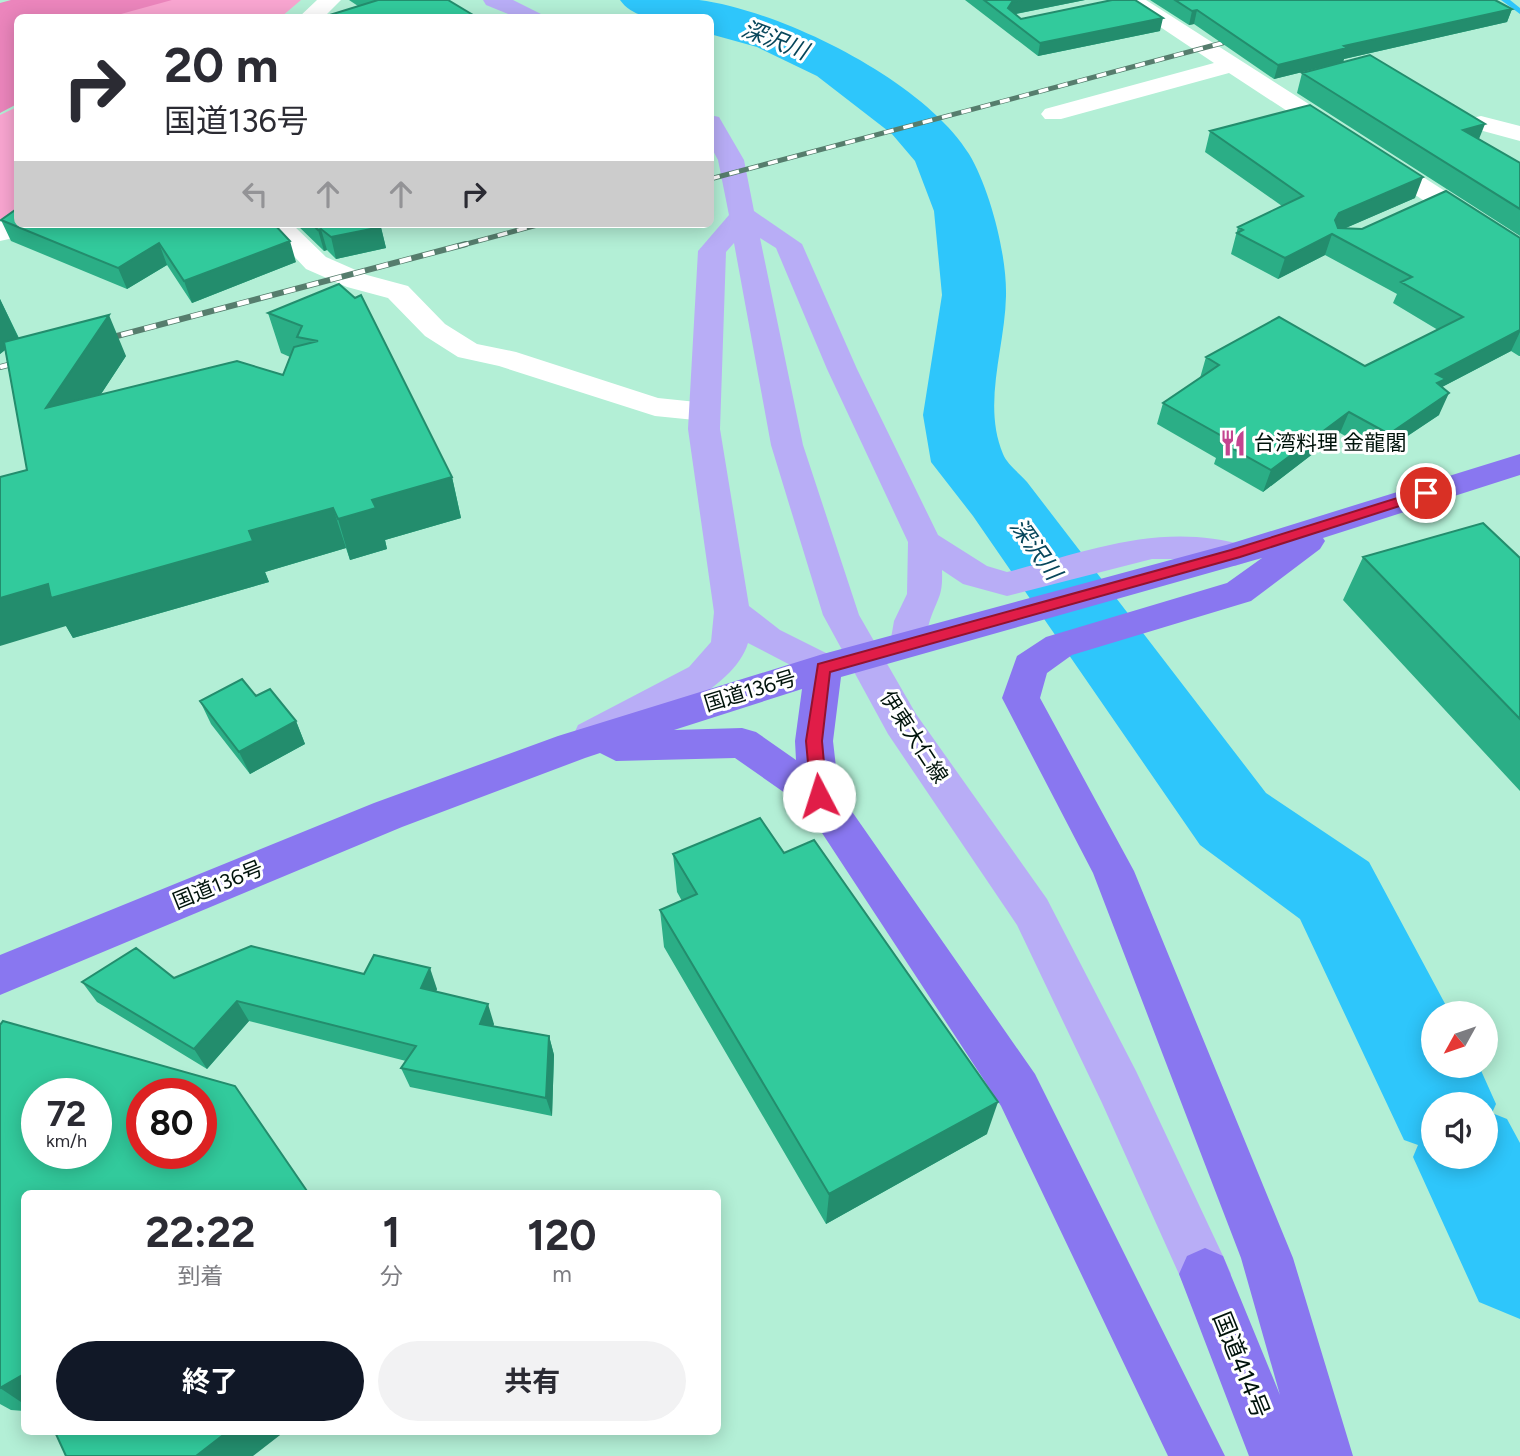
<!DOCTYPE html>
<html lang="ja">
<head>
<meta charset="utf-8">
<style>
	:root { --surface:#fff; --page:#f2f2f3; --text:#2b2b33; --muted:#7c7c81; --accent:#111827 }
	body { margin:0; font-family:Figtree,"Noto Sans JP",sans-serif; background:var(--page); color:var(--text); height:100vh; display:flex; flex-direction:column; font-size:26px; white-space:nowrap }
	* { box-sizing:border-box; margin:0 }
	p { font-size:23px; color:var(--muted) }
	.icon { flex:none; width:38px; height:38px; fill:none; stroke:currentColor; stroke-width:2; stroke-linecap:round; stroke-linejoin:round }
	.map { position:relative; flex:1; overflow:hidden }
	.side { position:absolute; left:21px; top:1190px; width:700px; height:245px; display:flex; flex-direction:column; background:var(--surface); border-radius:10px; box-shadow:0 4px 18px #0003 }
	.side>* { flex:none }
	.guide { position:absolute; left:14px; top:14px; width:700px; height:214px; border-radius:10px; box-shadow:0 4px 18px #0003; background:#fff; color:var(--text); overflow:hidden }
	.needle { width:46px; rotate:230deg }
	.tools { position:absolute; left:1421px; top:1001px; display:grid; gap:14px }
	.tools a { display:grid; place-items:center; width:77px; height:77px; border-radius:50%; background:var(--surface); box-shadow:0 4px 18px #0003; font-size:35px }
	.speed { position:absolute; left:21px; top:1078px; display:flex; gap:14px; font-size:35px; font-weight:700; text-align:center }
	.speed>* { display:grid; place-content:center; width:91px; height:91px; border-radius:50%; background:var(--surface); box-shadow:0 4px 18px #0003; line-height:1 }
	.speed small { font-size:18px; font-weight:400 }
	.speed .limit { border:10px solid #d22; background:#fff; color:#111 }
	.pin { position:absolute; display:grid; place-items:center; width:60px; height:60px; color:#fff; margin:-30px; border:4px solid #fff; border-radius:50%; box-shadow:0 2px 7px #0007 }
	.me { position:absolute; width:77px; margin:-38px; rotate:355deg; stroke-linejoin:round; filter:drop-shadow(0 0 5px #0008) }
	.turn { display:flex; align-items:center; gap:24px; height:147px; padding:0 35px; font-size:32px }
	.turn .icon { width:91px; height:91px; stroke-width:2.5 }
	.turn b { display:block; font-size:49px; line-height:60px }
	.lanes { display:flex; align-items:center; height:66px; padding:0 35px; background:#0003; justify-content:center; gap:35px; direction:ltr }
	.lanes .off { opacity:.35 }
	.eta { display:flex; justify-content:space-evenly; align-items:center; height:119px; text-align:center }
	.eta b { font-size:42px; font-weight:700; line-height:49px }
	.action { display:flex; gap:14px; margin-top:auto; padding:14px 35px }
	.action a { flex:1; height:80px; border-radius:42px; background:var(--accent); color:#fff; font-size:28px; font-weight:700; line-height:80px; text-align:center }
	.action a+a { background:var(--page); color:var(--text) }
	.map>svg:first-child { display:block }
	.green { fill:#f8a5d0 }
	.forest { fill:#eb85bc }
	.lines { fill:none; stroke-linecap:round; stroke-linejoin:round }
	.stream { fill:#2ec6fb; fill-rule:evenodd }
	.river { fill:#2ec6fb; fill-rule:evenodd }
	.minor { fill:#fff; fill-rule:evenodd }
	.major { fill:#b8adf6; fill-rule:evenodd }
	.highway { fill:#8977f0; fill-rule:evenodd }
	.rail-far1-casing { stroke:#567d6d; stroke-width:5 }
	.rail-casing { stroke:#567d6d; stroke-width:6 }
	.rail-far1 { stroke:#fff; stroke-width:3.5; stroke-dasharray:10; stroke-linecap:butt }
	.rail { stroke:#fff; stroke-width:4.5; stroke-dasharray:12; stroke-linecap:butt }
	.wall { fill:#2bae86 }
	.shaded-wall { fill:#238d6d }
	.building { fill:#32ca9c; stroke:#238d6d; stroke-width:2; fill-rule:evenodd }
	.route { fill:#e11d48; stroke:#92132f; stroke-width:2 }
	.labels { text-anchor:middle; stroke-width:6; stroke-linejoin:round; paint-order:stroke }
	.poi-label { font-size:21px; fill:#00130b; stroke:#fff; text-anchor:start }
	.street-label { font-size:21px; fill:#00130b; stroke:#fff }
	.water-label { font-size:23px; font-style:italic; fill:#07465b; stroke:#fff }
	.near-street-label { font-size:24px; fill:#00130b; stroke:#fff }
</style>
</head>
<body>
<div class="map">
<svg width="1520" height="1456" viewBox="0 0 1520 1456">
	<rect width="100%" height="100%" fill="#b3efd6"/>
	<path class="green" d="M141,0H301L281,17L105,18Z
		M17,107V209L0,220V115Z"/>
	<path class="forest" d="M11,0H172L110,17L18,18L17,104L0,113V3Z"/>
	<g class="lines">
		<path class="stream" d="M1501,0H1510L1520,8V14Z"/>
		<path class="river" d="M620,0C646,0 674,0 699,0C783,11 924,81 969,154C990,189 1007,255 1006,296C1005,348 982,404 1003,454C1007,464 1019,473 1027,482L1266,793L1369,862L1450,1013H1433V1066H1479L1496,1104L1492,1113L1507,1119L1520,1143V1319L1479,1302L1413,1157L1418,1145L1404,1140L1300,919L1200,845L973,516L931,462L923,415L942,295L934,211L915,161L892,134L817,76L757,47L710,34V18C682,18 638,26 620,0ZM1433,1104H1486V1157H1433Z"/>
		<path class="minor" d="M317,0H341L323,18H298Z
			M1120,0H1146L1520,239V259L1510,257L1229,73L1061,119H1045L1041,114L1045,109L1214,63Z
			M1481,116L1520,126V141L1472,128L1469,123L1472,118Z
			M18,214V224H30L9,239L0,241V222Z
			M264,224H292L326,257L367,275L408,286L445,324L477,344L516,352L658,398L716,404L720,411L716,418L705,421L655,416L499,366L458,357L425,336L388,298L347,287L306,269Z"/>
		<path class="major" d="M483,0H513L549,18H518L486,5Z
			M710,115L719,117L744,160L754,211L802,244L857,369L938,535L987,566L1007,572C1090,551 1161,521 1247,546L1252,554L1247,562L1235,566L1187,559H1152L1007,596L963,584L942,570C943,596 938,597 930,620C926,632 927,642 921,653L908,657L895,653L890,644L894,621L907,594L908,542L827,369L776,248L760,238L803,445L859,615L916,714L1047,899L1136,1071L1223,1256L1231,1274L1223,1292L1205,1300L1187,1292L1102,1103L1017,925L888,734L823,615L771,445L734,243L726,252L720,429L749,606L780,630L836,658L842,668L836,678L823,682L748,643C734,691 647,724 606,747L592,751L578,747L573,736L578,725L689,667L711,642L714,612L688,429L698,251L729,215L718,160L710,145Z"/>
		<path class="highway" d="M1520,454V475L1323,538L1325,541L1320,549L1251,601L1072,655L1047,673L1040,698L1134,871L1293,1258L1353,1456H1249L1179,1274L1187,1256L1205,1248L1223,1256L1280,1395L1241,1258L1093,873L1002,698L1017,656L1046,637L1227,583L1262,558L841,677L833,741L839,793L1035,1074L1225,1456H1168L1001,1106L805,807L735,758L616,761L600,753L585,758L402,827L0,995V955L374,803L558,736L823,654L1226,545ZM802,689L795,741L796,760L756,732L742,728L674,730Z"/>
		<g class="rail-far1-casing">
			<path id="rail-far1" d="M710,179L1241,38
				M459,246L541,224"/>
		</g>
		<g class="rail-casing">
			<path id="rail" d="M98,341L466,244
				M0,367L27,360"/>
		</g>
		<use href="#rail-far1" class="rail-far1"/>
		<use href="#rail" class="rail"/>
	</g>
	<path class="wall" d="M349,0H448L358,6Z
		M965,0H1085L1016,14L1021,19L1160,31L1038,56Z
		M1150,0H1495L1512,9L1507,22L1344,59L1343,62L1274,79L1194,24L1189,25Z
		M1302,73L1479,139L1520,163V236L1297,93Z
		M1210,131L1415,198L1343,229L1520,238V356H1519L1511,351L1442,387L1439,415L1379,455L1340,433L1263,492L1214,464L1216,458L1157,424L1163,403L1200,378L1206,357L1365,366L1438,330L1393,303L1397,294L1325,255L1278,279L1231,254L1238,227L1282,206L1205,152Z
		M1,220L296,262L192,303L167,265L127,289L11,241Z
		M296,224H380L386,248L336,259L327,250L324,251Z
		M339,284L452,477L461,518L385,540L387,549L350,560L346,548L265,572L269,582L73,638L66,626L27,470L5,350L0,354V299L19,338L126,356L101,394L283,375L290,357L281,353L268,313Z
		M1363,557L1520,558V791L1343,600Z
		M200,701L296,721L305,744L250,774L211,724Z
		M784,853L987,1134L826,1224L664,947L660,910L682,901L677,892L673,854Z
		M364,974L437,989L436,992L494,1024L493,1027L549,1036L554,1055L552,1116L410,1087L401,1068L406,1061L249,1021L207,1069L97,1002L82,982L174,978Z
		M0,1025L24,1194V1411L11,1410L0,1404Z"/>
	<path class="shaded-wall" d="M1022,0H1085L1010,15L1008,8L1012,2Z
		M1512,9L1507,22L1344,59L1343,62L1274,79L1278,65L1344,46Z
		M1197,10L1194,24L1189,25L1192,11Z
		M1163,18L1160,31L1038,56L1040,43Z
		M1485,124L1477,144L1463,130Z
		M1423,177L1415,198L1332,234L1325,255L1278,279L1285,258L1339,213Z
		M381,227L386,248L336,259L331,237Z
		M321,229L327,250L324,251L318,230Z
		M290,241L296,262L192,303L184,281Z
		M159,243L167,265L127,289L118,268Z
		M0,299L19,339L0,354Z
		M109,315L126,356L65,449L46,408Z
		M1520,330V332L1511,351L1442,387L1436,401V374Z
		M1449,393L1439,415L1379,455L1389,434Z
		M1349,412L1340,433L1263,492L1271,470Z
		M452,477L461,518L385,540L387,549L350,560L338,519L372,500Z
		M333,508L346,548L265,572L269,582L73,638L66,626L0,646V598L48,584Z
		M296,721L305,744L250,774L239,752Z
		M430,968L437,989L429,1008L421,988Z
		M237,1001L249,1021L207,1069L194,1049Z
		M488,1004L494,1024L486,1044L480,1024Z
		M549,1036L554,1055L552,1116L546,1098Z
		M998,1102L987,1134L826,1224L829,1194Z
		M24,1374V1404L0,1388Z
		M227,1432H284L253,1456H196Z"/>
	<path class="building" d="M378,0H448L478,18H320Z
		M984,0H1022L1012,2L1008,8L1021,19L1112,0H1135L1163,18L1040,43Z
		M1175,0H1495L1512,9L1344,46L1347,48L1278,65L1197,10L1192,11Z
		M1370,55L1485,124L1463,130L1520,163V209L1302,73Z
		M1310,105L1423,177L1339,213L1335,220L1338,228L1362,229L1446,191L1520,238V330L1436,374L1446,379L1437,383L1449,393L1389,434L1349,412L1271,470L1221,442L1227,439L1163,403L1219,365L1206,357L1279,317L1365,366L1463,317L1401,282L1412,277L1332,234L1285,258L1237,233L1243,230L1238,227L1303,196L1210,131Z
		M18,208V224H274L290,241L184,281L159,243L118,268L1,220Z
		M312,224H380L381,227L331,237L321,229L318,230Z
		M339,284L355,298L361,295L452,477L372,500L376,508L338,519L333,508L249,531L253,541L51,598L48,584L0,598V477L27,470L4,342L109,315L46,408L237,361L283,375L294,347L318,341L297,337L302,326L268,313Z
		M1483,523L1520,558V719L1363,557Z
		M242,679L256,696L270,689L296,721L239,752L200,701Z
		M760,818L784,853L814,840L998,1102L829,1194L660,910L697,894L673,854Z
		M251,946L364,974L374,955L430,968L421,988L488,1004L480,1024L549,1036L546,1098L401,1068L416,1046L237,1001L194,1049L82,982L136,948L174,978Z
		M3,1021L235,1086L309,1194H24V1374L0,1388V1025ZM37,1094H96V1153H37ZM142,1094H201V1153H142Z
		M55,1432H227L196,1456H66Z"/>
	<path class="route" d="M1426,489L1433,493L1431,496L1240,557L830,672L822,741L827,796L819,803L811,796L806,741L818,664L1231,550Z"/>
	<defs>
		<g id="restaurant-bare" transform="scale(2.1)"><path d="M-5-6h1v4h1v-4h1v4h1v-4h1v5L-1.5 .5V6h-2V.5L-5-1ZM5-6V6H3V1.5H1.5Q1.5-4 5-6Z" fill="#c44490" stroke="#fff" stroke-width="2.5" paint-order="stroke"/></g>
	</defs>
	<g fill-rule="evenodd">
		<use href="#restaurant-bare" x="1233" y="443"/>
	</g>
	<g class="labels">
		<g class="poi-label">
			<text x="1254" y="450">台湾料理 金龍閣</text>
		</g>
		<g class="street-label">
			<text transform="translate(750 691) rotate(-17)" y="7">国道136号</text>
			<text transform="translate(914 737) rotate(57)" y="7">伊東大仁線</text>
			<text transform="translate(218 885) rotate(-22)" y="7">国道136号</text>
		</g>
		<g class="water-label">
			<text transform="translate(775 40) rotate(21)" y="8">深沢川</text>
			<text transform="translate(1036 549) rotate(54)" y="8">深沢川</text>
		</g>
		<g class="near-street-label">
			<text transform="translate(1241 1365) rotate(68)" y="8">国道414号</text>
		</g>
	</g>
</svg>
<div class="tools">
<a><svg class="needle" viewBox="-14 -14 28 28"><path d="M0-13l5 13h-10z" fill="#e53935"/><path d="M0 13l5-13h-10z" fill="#7c7c81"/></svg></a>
<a><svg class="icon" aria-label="sound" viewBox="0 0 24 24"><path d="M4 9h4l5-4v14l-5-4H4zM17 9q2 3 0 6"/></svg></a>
</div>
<div class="speed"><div>72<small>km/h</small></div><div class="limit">80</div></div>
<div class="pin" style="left:1426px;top:493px;background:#d93025"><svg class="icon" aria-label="arrive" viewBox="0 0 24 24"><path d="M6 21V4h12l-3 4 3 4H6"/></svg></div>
<svg class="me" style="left:819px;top:796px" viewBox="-20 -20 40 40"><circle r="19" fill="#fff"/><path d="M0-13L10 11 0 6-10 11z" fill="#e11d48"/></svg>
<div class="guide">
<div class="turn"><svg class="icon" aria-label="right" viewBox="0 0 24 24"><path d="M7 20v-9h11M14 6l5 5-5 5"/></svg><div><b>20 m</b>国道136号</div></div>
<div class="lanes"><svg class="icon off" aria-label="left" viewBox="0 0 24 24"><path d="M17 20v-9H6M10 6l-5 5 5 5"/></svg><svg class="icon off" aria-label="ahead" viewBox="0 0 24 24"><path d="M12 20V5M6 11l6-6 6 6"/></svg><svg class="icon off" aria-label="ahead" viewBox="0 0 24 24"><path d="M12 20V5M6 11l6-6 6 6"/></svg><svg class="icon" aria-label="right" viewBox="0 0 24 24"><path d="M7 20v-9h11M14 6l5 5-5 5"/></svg></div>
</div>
<section class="side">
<div class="eta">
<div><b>22:22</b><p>到着</p></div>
<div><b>1</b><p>分</p></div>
<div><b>120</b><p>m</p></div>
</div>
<div class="action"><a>終了</a><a>共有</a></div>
</section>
</div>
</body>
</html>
